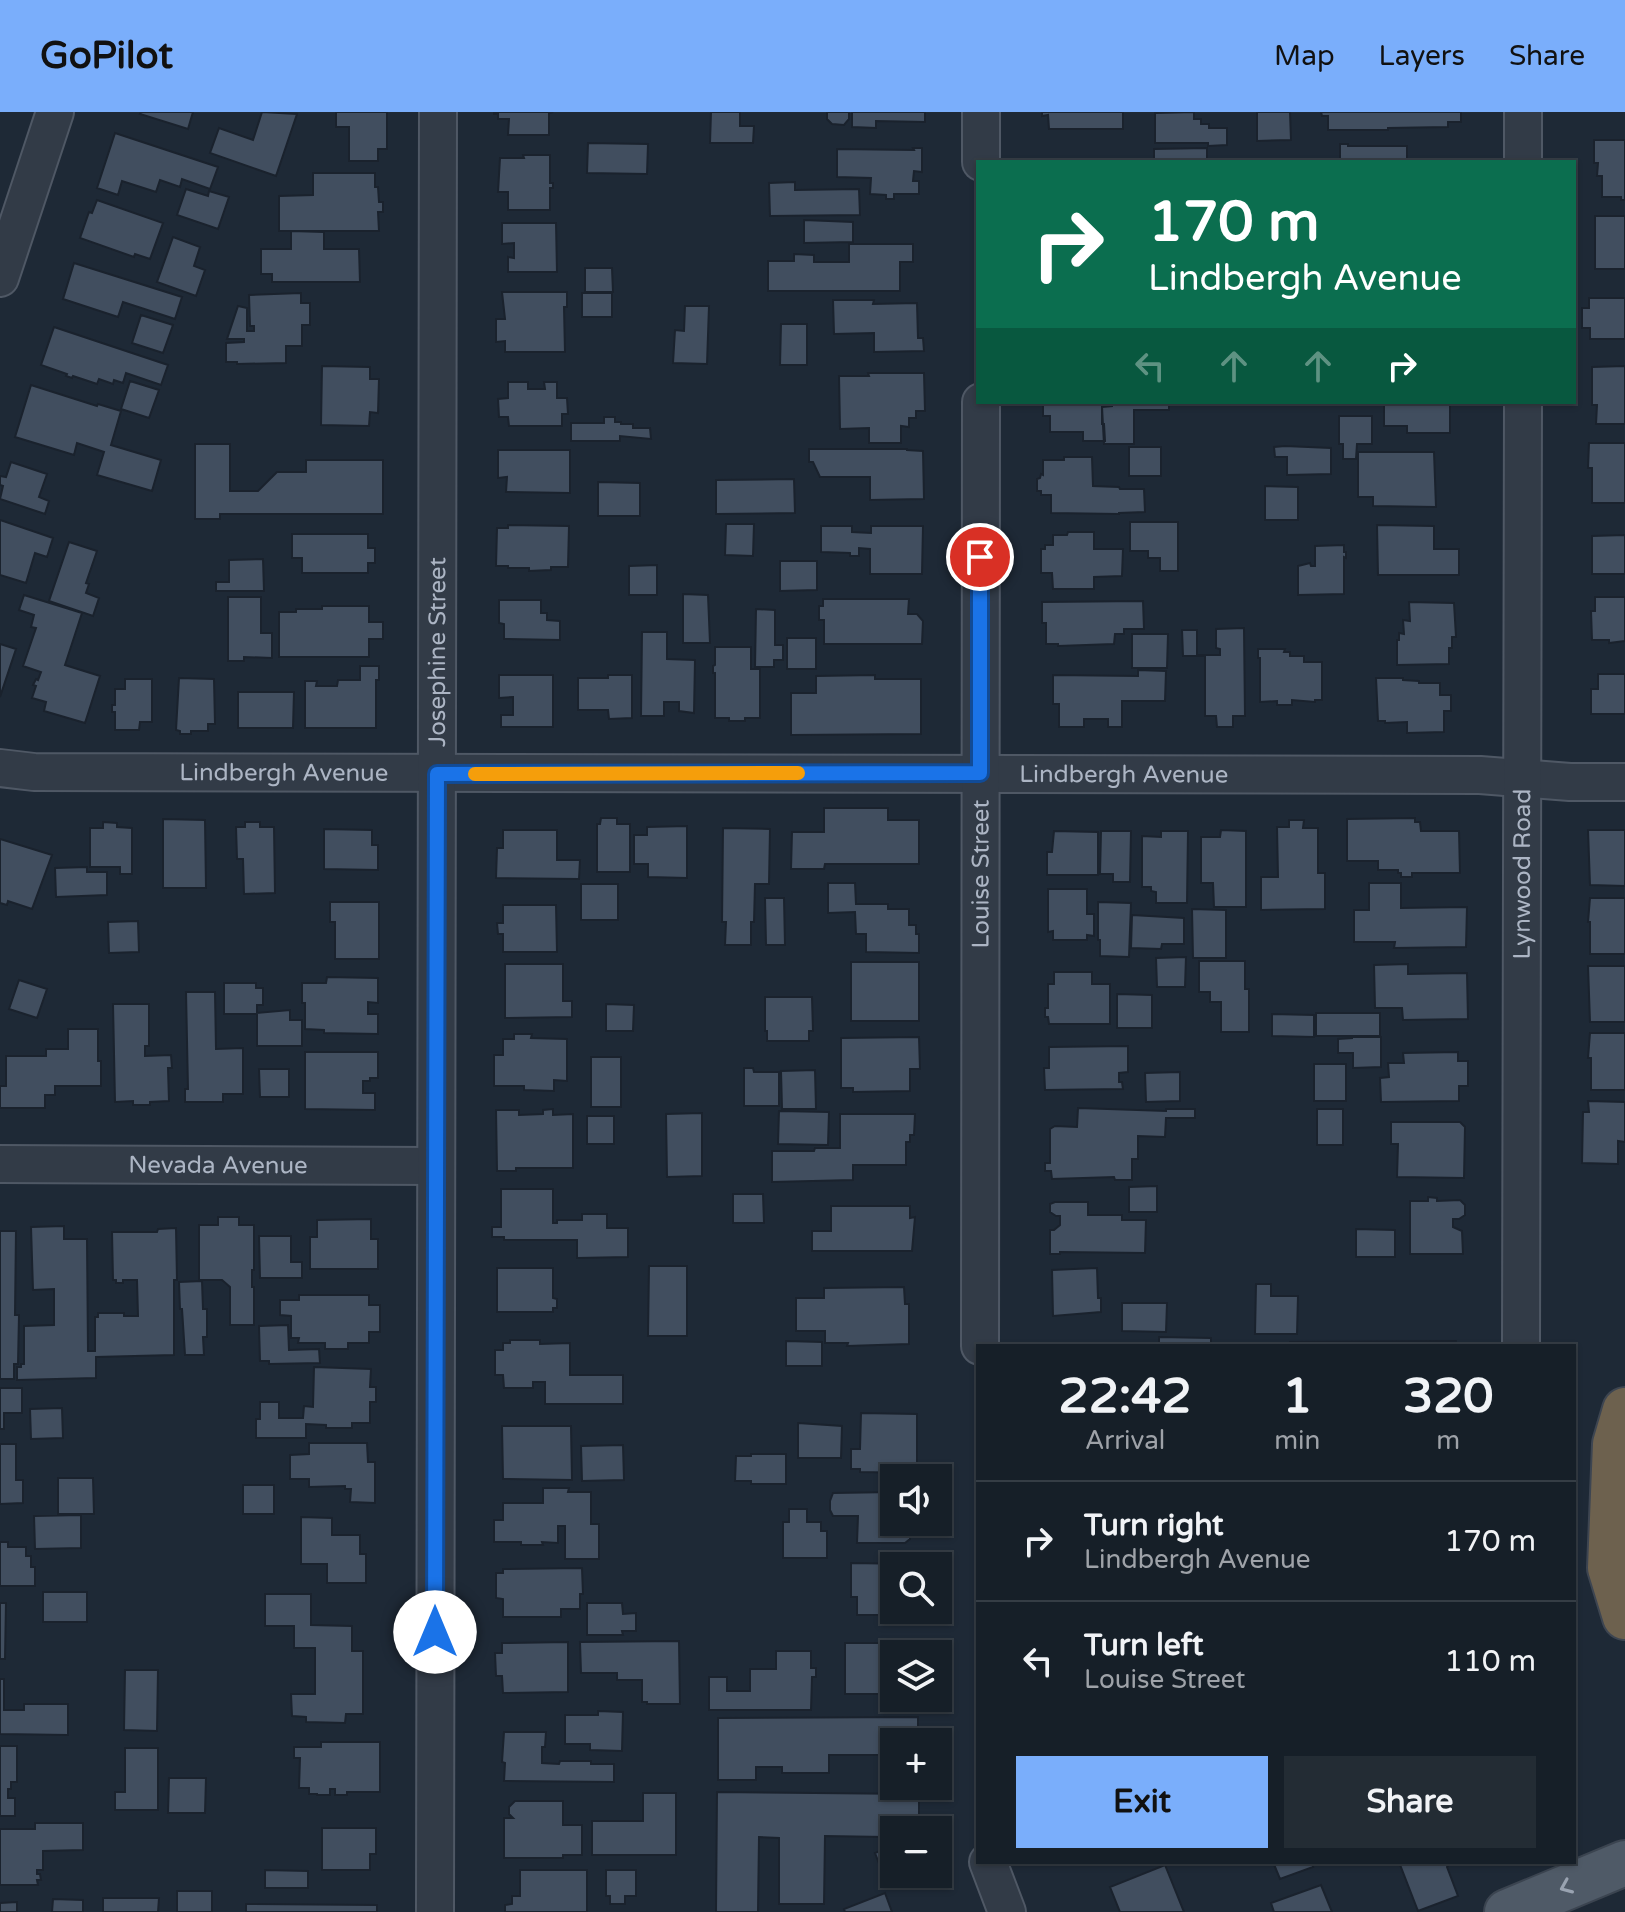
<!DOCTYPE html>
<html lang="en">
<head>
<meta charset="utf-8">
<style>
	:root { --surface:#161f28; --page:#232c34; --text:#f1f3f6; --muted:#9ea2a8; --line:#353d45; --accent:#7aaefb }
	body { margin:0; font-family:"Varela Round",sans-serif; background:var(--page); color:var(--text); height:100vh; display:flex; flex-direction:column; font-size:30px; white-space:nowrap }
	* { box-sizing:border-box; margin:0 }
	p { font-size:26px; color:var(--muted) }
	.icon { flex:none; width:44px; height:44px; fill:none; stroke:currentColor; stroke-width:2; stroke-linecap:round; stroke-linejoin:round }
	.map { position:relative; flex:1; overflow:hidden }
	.side { position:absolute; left:976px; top:1232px; width:600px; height:520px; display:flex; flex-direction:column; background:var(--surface); border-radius:0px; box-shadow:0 2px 6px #0004,0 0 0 2px var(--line) }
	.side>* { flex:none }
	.guide { position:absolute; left:976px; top:48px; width:600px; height:244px; border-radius:0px; box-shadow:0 2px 6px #0004,0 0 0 2px var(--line); background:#0b6e4f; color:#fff; overflow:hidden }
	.fabs { position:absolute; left:880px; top:1352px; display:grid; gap:16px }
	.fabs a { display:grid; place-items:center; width:72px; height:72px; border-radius:0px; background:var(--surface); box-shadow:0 2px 6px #0004,0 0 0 2px var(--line); font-size:40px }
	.pin { position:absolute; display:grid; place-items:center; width:68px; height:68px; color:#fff; margin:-34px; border:4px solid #fff; border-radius:50%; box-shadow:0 2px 8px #0007 }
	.me { position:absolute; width:88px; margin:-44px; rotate:0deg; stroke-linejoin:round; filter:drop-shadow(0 0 6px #0008) }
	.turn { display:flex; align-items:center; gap:28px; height:168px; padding:0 40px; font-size:36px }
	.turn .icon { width:104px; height:104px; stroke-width:2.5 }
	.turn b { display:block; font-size:56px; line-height:68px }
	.lanes { display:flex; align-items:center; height:76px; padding:0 40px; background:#0003; justify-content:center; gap:40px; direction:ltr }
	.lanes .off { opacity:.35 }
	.eta { display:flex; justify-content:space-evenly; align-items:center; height:136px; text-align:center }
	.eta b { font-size:48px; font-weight:700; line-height:56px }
	.primary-button { display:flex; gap:16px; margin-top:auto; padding:16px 40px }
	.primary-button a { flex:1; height:92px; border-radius:0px; background:var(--accent); color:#111; font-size:32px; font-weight:700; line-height:92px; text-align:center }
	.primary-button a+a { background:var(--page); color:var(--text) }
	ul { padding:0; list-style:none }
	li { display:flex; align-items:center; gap:24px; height:120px; padding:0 40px; border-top:2px solid var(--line) }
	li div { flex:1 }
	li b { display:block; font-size:30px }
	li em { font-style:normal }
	header { display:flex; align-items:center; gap:48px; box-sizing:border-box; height:112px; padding:0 40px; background:var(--accent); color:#111 }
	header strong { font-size:38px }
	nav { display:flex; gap:44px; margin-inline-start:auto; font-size:28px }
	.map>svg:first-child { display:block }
	.building { fill:#414e5f; stroke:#1a222d; stroke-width:2 }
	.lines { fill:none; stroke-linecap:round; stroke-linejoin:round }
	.minor-casing { stroke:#4f5865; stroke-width:40 }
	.major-casing { stroke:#3b4450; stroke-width:48 }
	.highway-casing { stroke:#3d4551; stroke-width:48 }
	.minor { stroke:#323b47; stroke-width:36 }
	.major { stroke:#4f5a67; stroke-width:44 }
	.highway { stroke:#6d614e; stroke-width:44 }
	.oneway { stroke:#99a3b1 }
	.route-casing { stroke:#114b97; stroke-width:20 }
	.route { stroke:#1a73e8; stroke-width:14 }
	.slow { stroke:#f59e0b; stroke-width:14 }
	.labels { text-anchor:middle; stroke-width:7; stroke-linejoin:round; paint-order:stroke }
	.street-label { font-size:24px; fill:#acb5c4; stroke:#18202b }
</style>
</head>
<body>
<header>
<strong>GoPilot</strong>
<nav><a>Map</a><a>Layers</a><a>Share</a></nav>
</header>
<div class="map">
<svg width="1625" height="1800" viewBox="0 0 1625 1800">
	<rect width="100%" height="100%" fill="#1e2936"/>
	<path class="building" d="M141,0H193L188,17L140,2Z
		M262,0L297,2L276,64L210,41L219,16L253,28Z
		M336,0H387V37H378V49H349V15H336Z
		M494,0H553L549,1V23H508L509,7H498V2H494Z
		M711,0H740V14H754L753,31H710Z
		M827,0H849V7L844,13L832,12L827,7Z
		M852,0H925V10L876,9V16L852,15Z
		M1042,0H1123V17H1049L1048,3L1042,4Z
		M1194,0V7H1201V12H1209V16H1227V33L1208,34V31H1155V1Z
		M1257,0H1290L1291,28L1257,29Z
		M1321,0H1461V10H1448V15L1388,16V18H1328V4H1322Z
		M115,21L218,55L210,77L182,67L180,75L160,68L156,80L122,69L118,83L97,76Z
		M1594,28H1625V88H1621V85H1602V64H1597L1598,51H1594Z
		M588,31L648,32L647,62L587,61Z
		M1340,32H1348V34H1407V50H1340Z
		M913,36H922V60L914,59L913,69H919V82H894V87H886V83L870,82L871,66L837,65V37L914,38Z
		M1207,36V50H1154V37Z
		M523,43H550V71H553V76H550V98H508V80H498L500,46H524Z
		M313,61H375V75H378L379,90H383V100H378L379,119H279V84L313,83Z
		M795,70V78L859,77L860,103L770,104L769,71Z
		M186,77L208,84L209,79L229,85L218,117L177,103Z
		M97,88L163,111L150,147L135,142L134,145L80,126L89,100L92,101Z
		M1595,104H1625V157H1595Z
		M804,108L853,110V130L804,131Z
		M502,111H556L557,160H508V145L514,146V131L502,132Z
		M291,119L324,120V137H359L360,170H272V162H261V137H291Z
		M173,125L200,135L194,154L205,158L196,184L157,170Z
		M849,132H913V150H900V179H768V149H794V142L814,143V150H849Z
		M74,151L182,185L175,207L123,190L118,205L63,187Z
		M585,156H612L613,180H585Z
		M502,180H567V195H564L565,240H505V229L496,230V207H505Z
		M301,181V191H310V213H302V234H286V251L237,252V250H226V231L244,230V227H227L238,194L247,196V219H254V214H250L249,183Z
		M582,181H612V205H582Z
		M1589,186H1625V227H1590V216H1582V196H1589Z
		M833,188H874L873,192L917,191L918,226H923L924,239L874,240V221L834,222Z
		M685,194H709L707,252L673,251L675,218L684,219Z
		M141,203L173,213L163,241L132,231Z
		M781,212H807V253H780Z
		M54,215L168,253L161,273L126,261L123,271L114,268L113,272L99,267L97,272L73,264L72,266L66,264L67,262L41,253Z
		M322,254L370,255V267H379L378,301L370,300L369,314L321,313Z
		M1625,254V312H1596L1597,293H1592V255Z
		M868,261H924L925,299H916V306H909V315L901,314V331H869V316L840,317L839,264H869Z
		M130,269L159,278L149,306L121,297Z
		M508,270H528V277H545L544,270H557V286H567L568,302H562V314H509L508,305H499L498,287L508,286Z
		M31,273L97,294L98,292L121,299L111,333L161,348L152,379L97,363L104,340L77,331L74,343L15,325Z
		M1043,290H1102V312H1104L1105,329H1083V320H1050V304H1043Z
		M1112,290H1169V298H1134V332H1104L1102,295L1112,294Z
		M1384,290H1454H1450V321H1407V314H1384Z
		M1339,304H1372V332H1357L1356,347H1343V332H1339Z
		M604,305H615V310H621V312H633V316H650L651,327L620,324V329H571V311H604Z
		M1589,331H1625V391H1592V356H1588Z
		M195,332H230V379H258L277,360H306V348H383V402H220V407H195Z
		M1285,334L1331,336V362L1287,363V345H1275L1274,335Z
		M1129,335H1161V364H1129Z
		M809,337H907V338L923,339L924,387L870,388V365H820L813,350H809Z
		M498,338H570V381L506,380L507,365L498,366Z
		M1358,340H1434L1436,395L1373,394V385H1358Z
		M1064,345H1092L1093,374L1119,375L1120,377H1144L1145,400L1119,401V402L1051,401V383H1041V379H1037V367L1040,366L1041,362L1043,363V348H1064Z
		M11,350L47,362L39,385L49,389L45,402L0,387L3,374L0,373V364L6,365Z
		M794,367L795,401L716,402V368Z
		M598,370L640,371V404H598Z
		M1265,374L1298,375V408H1265Z
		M0,408L53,426L47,445L35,441L26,471L0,463Z
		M1130,410H1178V459H1160V446H1148V439H1130Z
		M726,412H754L753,444L725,443Z
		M508,413L569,414L568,455H551V458L529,459V456H508V454H496L497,416H508Z
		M1377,413L1434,414V437H1459V463H1378Z
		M821,414H852V420L871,421V414H923L922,462H870V437L859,436V444H850V441L821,440Z
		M1068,420H1094V437H1123L1122,464L1094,465V477H1053L1052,461H1041V437H1045V433H1053V423H1067Z
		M292,422H368V436H375V451H368V461H302V446H292Z
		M1625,423V462H1592V424Z
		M69,430L97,439L86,471L89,472L86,481L99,486L93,504L49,489Z
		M1344,433V440H1346V446L1344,445V482L1298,483V454L1310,451L1311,454H1315V434Z
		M263,447L264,479H216V470H229V448Z
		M780,449H817V478L780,479Z
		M657,453V483H629V454Z
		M683,482L708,483L710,531H683Z
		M24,483L82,501L65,553L100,564L85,611L44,599L46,590L32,586L36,574L33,573L36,567L38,568L41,560L23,554L36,516L31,515L34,503L19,498Z
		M228,485H261V521H272V546L244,545V549H228Z
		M1595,485H1625V529L1609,531V528H1592L1591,499H1595Z
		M823,487H909L908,502H917L923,509L922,532H824V508H819V494H823Z
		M499,488H541V501H547V508L560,509V528L504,527V512L499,511Z
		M1143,489L1144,517H1124V522H1115L1114,532L1058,534V532H1046V511H1042V490Z
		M1409,490L1454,491L1456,525H1452V536H1449V552L1397,553V528H1399V521L1404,522L1403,508L1410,509Z
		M322,494H369V510H383V527H369V545H279V500H296V497H322Z
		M756,497L775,498V533H783V548H774V555H755Z
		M1244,516L1245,604H1233V615H1217L1216,604H1205V544H1183L1182,518H1197V543H1220V537L1216,536V517Z
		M642,520H667V547L695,548L694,601L679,599V590H664V604H641Z
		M1132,522H1168L1167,556H1132Z
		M787,526H816V557H787Z
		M0,532L16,537L0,585Z
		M715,535H751V557H760V606H745V609H729V606H715V561H713V554L715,553Z
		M1258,537H1285L1284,540H1290V544H1304V550H1322V588H1315V590L1292,588V593H1277V589L1260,590V546H1258Z
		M360,554H379V568H376V616H305V569H317L316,574H337L338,568H360Z
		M1138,558L1166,559L1165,589H1122V615H1108V607H1084V615H1059V592H1053V563L1138,564Z
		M1598,562H1625V602H1591V577H1598Z
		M499,563H553V615H501V603H513V585L499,586Z
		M608,563H632V606L609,607L608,598H578V566H608Z
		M875,563V567H921V622L791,623V581H816V564Z
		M179,566L214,567L215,612H208V619H191V622H180V619L176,618Z
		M1376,566H1403V568L1419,569V571H1440V583H1451V599H1444V620L1407,621V610L1385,611V609H1378Z
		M125,567H152V610H140L139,618H115V600H112V593H115V577H125Z
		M238,580H294L293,616H238Z
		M824,696H888V708H919V752H825L824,757H791L792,720H824Z
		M601,706H617V712H630V760H597V712H600Z
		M1415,706V710H1420L1421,719H1459L1460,761H1412V765H1401V761H1398V758H1378V749H1347V707Z
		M163,707L205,708L206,776H163Z
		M1289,708H1304L1303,716H1318V761H1325V797L1261,798V765H1278L1277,715H1289Z
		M103,710L117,711V715L132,716V762H120V755H90V716H103Z
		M245,710H260V715H274L275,781L244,782L243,747H237L236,715H245Z
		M687,714V766L648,765V752H634V723H647V715Z
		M723,716L770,717L769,772H755L754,810H751V833H725L726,810H722Z
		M324,717L372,718V733H378V758L324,757Z
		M503,718H557V748H580L579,767L496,766L497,736H503Z
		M1221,718L1246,719V795H1214L1213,771H1201V725H1220Z
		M1588,718H1625V774L1590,773Z
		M1054,719L1098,720V763H1047V740H1052Z
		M1101,719H1131L1130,770H1113V762H1100Z
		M1161,719H1188L1187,791H1156V780L1151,779V775H1142V724L1161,725Z
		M0,727L52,743L32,797L8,789L7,793L0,791Z
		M87,755V760H107V783L56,785L55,756Z
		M828,771H855L856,792H888V797H909V813H916V822H919V841L866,840V822H856L855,800L828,801Z
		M1369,771H1401V796L1467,795L1466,835L1394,836L1395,830H1354V798H1369Z
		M581,772H618V808H581Z
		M1048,777H1087V802H1094V824L1087,823V828H1053V819L1048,820Z
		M765,786H784L785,833H766Z
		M1590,786H1625V842H1590V810H1588Z
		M330,790H379V847H335V810H330Z
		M1098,790L1131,791L1129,845L1100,844V828H1098Z
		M503,793H556L557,840H503V822H498L497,811H503Z
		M1192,797L1226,798V846H1193Z
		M1132,803L1184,806V832H1162L1161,837L1131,836Z
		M138,809L139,840L109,841L108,810Z
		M1186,845L1185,875H1157L1156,846Z
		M1199,849H1245V877H1249V920H1221V890H1210V880H1199Z
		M851,850H919V909H851Z
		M505,852H563V889H572V905L505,906Z
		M1408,852V862L1467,861L1468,907L1403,908L1402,896H1375L1374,853Z
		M1588,854H1625V910H1590Z
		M1054,860H1092V872H1110V912H1049L1048,905H1045V896H1048V872H1054Z
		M327,865L378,866V891L368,890V902H378V922L324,921V918L305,917V891H302V871H326Z
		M19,868L47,877L37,906L9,897Z
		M224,871H256V876H263V893H257V901L290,898V908H302V934H257V902H224Z
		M186,880H215L216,937L243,936V982H223V990H185V977H188Z
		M1117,882L1152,883V916H1117Z
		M765,885H812L813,919H809V929H767V919H765Z
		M113,892H149V934H145V944L171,943L172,956H168L169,989L150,990V993H133V989L115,990Z
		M606,892L634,893L633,919H606Z
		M1316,901H1380V924H1316Z
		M1272,902L1314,903V925L1272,924Z
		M68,917H98V949H101V974H55V983H45V996H0V974H6V944H46V937H68Z
		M1590,921H1625V978H1591V946H1588Z
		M514,922H532L531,926L567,927V969L554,968V979L524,978V974H494V943H503V927H514Z
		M919,925L920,957H910V979L853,980V976H841V926Z
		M1352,925H1381V955L1353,956V941H1338V927L1352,926Z
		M1128,934V960L1119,961V970H1122L1123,977L1045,978L1044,956H1049V935Z
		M305,940H378V966H370V969H363V981H375V998L305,997Z
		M1458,940V949H1468V974H1459V989L1381,990L1380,966L1389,965L1388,951H1404L1403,941Z
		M591,945H621V995H591Z
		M1314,952H1346V989H1314Z
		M744,956H753L754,960H779V994H744Z
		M259,957H289V985H260Z
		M815,958L816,997H782L781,959Z
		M1180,960V989L1146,990L1145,961Z
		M1588,989L1625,990V1030L1618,1029V1052L1582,1051L1583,1000H1589Z
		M1078,996L1166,999V997H1195V1006H1166L1165,1025L1138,1024V1047H1132V1068H1115L1114,1065L1052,1067L1051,1059H1045V1051H1050V1017L1055,1014L1077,1015Z
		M553,997V1003L573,1002V1056H516V1059H497L496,998H519V1003L543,1002V998Z
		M1317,997H1343V1033H1317Z
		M779,999L829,1000L828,1033L778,1032Z
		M702,1001V1064L667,1065L666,1002Z
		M840,1002H915L914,1023H910V1030H906V1053H853V1068L772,1070V1039H814L815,1036H840Z
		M587,1004H614V1032H587Z
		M1391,1010H1460L1465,1015L1464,1066L1397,1065L1398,1032H1391Z
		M1157,1074V1100H1129V1075Z
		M501,1077H553V1111H557V1108H582V1102H607V1116H628V1145L577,1146V1128H504V1125H492V1115H501Z
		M733,1082H763L764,1111H733Z
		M1428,1085L1437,1086V1089L1460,1088L1465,1093V1103L1459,1107H1453V1115L1462,1119L1463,1142H1410V1089H1428Z
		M1055,1090H1088V1103H1122V1108H1146L1145,1141L1060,1140V1142H1050V1118H1054L1060,1113V1104H1056L1050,1100V1092Z
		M831,1094H910V1106L915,1105L912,1139H812V1119H831Z
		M218,1105H239V1113H254V1158H252V1175H254V1213H230V1175L222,1168H199V1113H218Z
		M371,1107V1127H378V1157H310V1125H317V1108Z
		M64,1114V1127H87L88,1239H95V1205H98V1201H124V1204H138L137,1168H123V1171H116V1168H113L112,1120H157L158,1117L176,1116L177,1168H174V1243L96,1245V1266L17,1268V1255H21V1252H24V1214L54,1213V1177L33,1178L31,1115Z
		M1356,1117L1395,1118V1145H1356Z
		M0,1119H16L15,1203H19L18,1252H14V1267H0Z
		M259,1124H291V1150H302V1166H260Z
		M649,1154H687V1224H648Z
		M497,1156H553V1186L557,1187V1196H553V1200H497Z
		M1097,1156L1098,1186H1101V1200L1053,1204L1052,1158Z
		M202,1169L203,1197H207V1225H203L204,1243H185L182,1197H180L179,1170Z
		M1256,1172H1271V1184H1298L1297,1222H1255Z
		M904,1175L905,1192H909V1232L847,1234L848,1231H825V1219H796V1186H824V1176Z
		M299,1183H369V1193H380V1220H369V1231H348V1237H325V1231H298L299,1226H291V1204L280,1203V1188H299Z
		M1122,1191H1167L1166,1220L1122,1219Z
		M288,1213L289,1238L319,1237L320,1251L269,1252V1249H260L259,1214Z
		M1159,1225L1211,1226V1234H1159Z
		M510,1228H540V1232L570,1231V1263H623V1292H545V1270H533V1276H504L503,1263H495V1238H503V1231H510Z
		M786,1229L822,1230V1254H786Z
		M1456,1229V1234H1290V1230Z
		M314,1255L371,1257L370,1275H376V1290H370V1311H352V1316H326V1313L306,1312V1326H256V1307H260V1290H279V1306H303L304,1294L313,1295Z
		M0,1276H22V1301H4V1317H0Z
		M62,1296L63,1326L31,1327L30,1297Z
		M861,1301L917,1302V1353H912V1361L860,1360V1357H851V1337H860Z
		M798,1311L842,1314L841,1346H798Z
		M502,1314H571L572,1368L503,1367Z
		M309,1331H367L368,1350H375V1391L350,1390L351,1377H345V1374L309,1375V1367H290V1343L309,1342Z
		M0,1332H16V1368H23V1391L0,1392Z
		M623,1333L624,1368L582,1369L581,1334Z
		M751,1342H786V1372H751V1369H735L736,1344H751Z
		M58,1366H93L94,1402H58Z
		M243,1373H274V1402H243Z
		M543,1376H569L568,1380H591V1412H599V1447H565V1414H558V1431L542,1430L543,1433H521V1430H494V1408H503V1391H543Z
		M894,1380V1410H905V1416L910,1421V1427L905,1431H857L858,1404H833L830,1398V1389L833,1381Z
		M789,1397H807V1410H821V1419H827V1446H783V1410H789Z
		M81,1403V1436L35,1437L34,1404Z
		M301,1405L332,1406V1423H360V1442H366V1471H327V1452H301Z
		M0,1430H8V1435H26V1444H31V1455H35V1474H0Z
		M851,1451L911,1452V1454H894V1498H911V1503H857V1485H851Z
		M582,1456L583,1482H580V1497H561V1505H503V1487L496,1486V1461H503V1457Z
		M43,1480H87V1510H43Z
		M265,1482H311V1513L352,1514V1539H363V1602H346L345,1611L306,1610V1605L292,1604L291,1582H315V1536H294V1514H265Z
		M0,1491H6L5,1547H0Z
		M587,1491H622L623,1502L636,1501V1519H622L623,1523H587Z
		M679,1529L680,1592H647V1590H642V1568H617V1561H581L580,1530Z
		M568,1530V1580L503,1581L502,1564H496L495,1541H502V1531Z
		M845,1531H899V1539H906V1542H894V1582H845Z
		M776,1539H811V1556H816V1565H812L811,1598H709V1565H727V1579H750V1557H776Z
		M125,1558H158L157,1619L124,1618Z
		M0,1567H4V1598H24V1592H68V1623L0,1622Z
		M598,1599L623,1600L622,1639L590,1638V1632H565V1603H598Z
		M918,1605V1630H894V1670H880V1643H829V1661H782V1655H756V1668H718V1606Z
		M504,1620H546L545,1635H542V1651L559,1652L560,1649H591V1652H614V1670L504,1669L505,1651L502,1650Z
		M321,1630H380V1680H347V1683H335V1677H330V1683H317V1682H309V1676H299L300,1646H294V1635H321Z
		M0,1634H17V1670H11V1677H8V1686H15V1704H0Z
		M125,1636H158V1698H115V1680H125Z
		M169,1666H206L205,1701H168Z
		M717,1680L919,1682V1718H894V1755L882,1759L875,1741L885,1737V1725L825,1724L824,1792H779V1726L759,1725L758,1800H716Z
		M643,1681H676V1743H592V1709H643Z
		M515,1689H563V1713H582V1743H563V1746H504V1706H513L509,1702V1695Z
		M35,1711H83V1738L43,1739V1758H37V1762H40L41,1768H37L38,1773H0V1717H35Z
		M322,1716H376V1742H370V1758H322Z
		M1273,1750H1311L1313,1755L1280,1767Z
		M1399,1750H1451L1447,1755L1458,1784L1418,1799Z
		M1165,1753L1184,1800H1120L1110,1775Z
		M265,1758L308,1759V1776H265Z
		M520,1758H587V1800H505V1793L512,1792V1784H520Z
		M606,1758H636V1784H625V1792H610V1784H606Z
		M1321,1773L1332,1800H1274L1271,1791Z
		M177,1779H212V1800H177Z
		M885,1781L892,1800H845L844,1797Z
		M103,1786H159L158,1800H103Z
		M53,1787L83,1788V1800H52Z
		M17,1790V1800H0V1791Z
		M246,1792L377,1793V1800H246Z"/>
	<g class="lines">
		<g class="minor-casing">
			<g id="minor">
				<path d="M1523,0V50"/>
				<path d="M981,50V0"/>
				<path d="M0,166L55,0"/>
				<path id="s1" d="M0,656L34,660L1480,663L1570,670H1625"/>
				<path id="s2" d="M0,1052L435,1054"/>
				<path id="s3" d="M980,1234L981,290"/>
				<path id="s4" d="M1521,1234L1523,290"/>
				<path d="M988,1750L1007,1800"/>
				<path id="s5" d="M435,1800L438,0"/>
			</g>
		</g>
		<g class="major-casing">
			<path id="major" d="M1507,1800L1625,1751"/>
		</g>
		<g class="highway-casing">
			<path id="highway" d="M1625,1298L1615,1332L1610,1456L1625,1505"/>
		</g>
		<use href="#minor" class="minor"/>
		<use href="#major" class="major"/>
		<use href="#highway" class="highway"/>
	</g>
	<defs><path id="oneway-chevron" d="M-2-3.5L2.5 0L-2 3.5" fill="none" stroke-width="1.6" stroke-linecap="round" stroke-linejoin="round" transform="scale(2)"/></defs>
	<use class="oneway" href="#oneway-chevron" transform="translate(1566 1775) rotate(157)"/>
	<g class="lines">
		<g class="route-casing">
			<path id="route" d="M435,1520L437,662L980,661V445"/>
		</g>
		<use href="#route" class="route"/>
		<path class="slow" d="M475,662L798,661"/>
	</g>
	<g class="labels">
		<g class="street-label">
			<text dy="8" stroke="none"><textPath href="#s5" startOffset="1260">Josephine Street</textPath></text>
			<text dy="8" stroke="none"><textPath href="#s1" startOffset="284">Lindbergh Avenue</textPath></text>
			<text dy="8" stroke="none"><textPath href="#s1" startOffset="1124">Lindbergh Avenue</textPath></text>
			<text dy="8" stroke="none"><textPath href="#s3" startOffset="472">Louise Street</textPath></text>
			<text dy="8" stroke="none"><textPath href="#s4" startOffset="472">Lynwood Road</textPath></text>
			<text dy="8" stroke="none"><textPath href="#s2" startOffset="218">Nevada Avenue</textPath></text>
		</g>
	</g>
</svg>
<div class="fabs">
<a><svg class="icon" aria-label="sound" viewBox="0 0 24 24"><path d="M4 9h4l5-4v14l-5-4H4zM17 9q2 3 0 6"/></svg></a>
<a><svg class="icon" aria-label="search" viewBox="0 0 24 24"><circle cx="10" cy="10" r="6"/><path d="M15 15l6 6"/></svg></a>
<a><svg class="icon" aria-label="layers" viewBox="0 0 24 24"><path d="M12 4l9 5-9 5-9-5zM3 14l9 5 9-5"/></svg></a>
<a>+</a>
<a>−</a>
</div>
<div class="pin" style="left:980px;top:445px;background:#d93025"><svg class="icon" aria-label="arrive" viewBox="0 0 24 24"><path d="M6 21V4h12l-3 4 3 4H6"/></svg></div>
<svg class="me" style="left:435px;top:1520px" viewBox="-20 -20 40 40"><circle r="19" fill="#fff"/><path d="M0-13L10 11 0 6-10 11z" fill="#1a73e8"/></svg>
<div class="guide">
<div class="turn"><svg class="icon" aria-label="right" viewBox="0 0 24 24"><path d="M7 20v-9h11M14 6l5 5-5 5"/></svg><div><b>170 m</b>Lindbergh Avenue</div></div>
<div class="lanes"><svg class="icon off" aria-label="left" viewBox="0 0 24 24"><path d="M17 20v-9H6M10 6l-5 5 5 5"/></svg><svg class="icon off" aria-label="ahead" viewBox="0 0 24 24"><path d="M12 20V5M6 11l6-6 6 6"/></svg><svg class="icon off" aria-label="ahead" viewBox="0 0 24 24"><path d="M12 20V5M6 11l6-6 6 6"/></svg><svg class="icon" aria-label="right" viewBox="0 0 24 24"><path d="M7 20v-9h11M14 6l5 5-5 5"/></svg></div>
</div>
<section class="side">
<div class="eta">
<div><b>22:42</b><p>Arrival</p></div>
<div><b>1</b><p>min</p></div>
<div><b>320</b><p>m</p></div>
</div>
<ul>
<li><svg class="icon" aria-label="right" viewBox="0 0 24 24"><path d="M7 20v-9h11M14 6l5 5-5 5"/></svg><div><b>Turn right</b><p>Lindbergh Avenue</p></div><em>170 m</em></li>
<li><svg class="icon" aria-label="left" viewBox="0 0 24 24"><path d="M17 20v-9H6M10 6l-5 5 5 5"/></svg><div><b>Turn left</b><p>Louise Street</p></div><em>110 m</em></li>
</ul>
<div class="primary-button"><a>Exit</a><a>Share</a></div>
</section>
</div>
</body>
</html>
